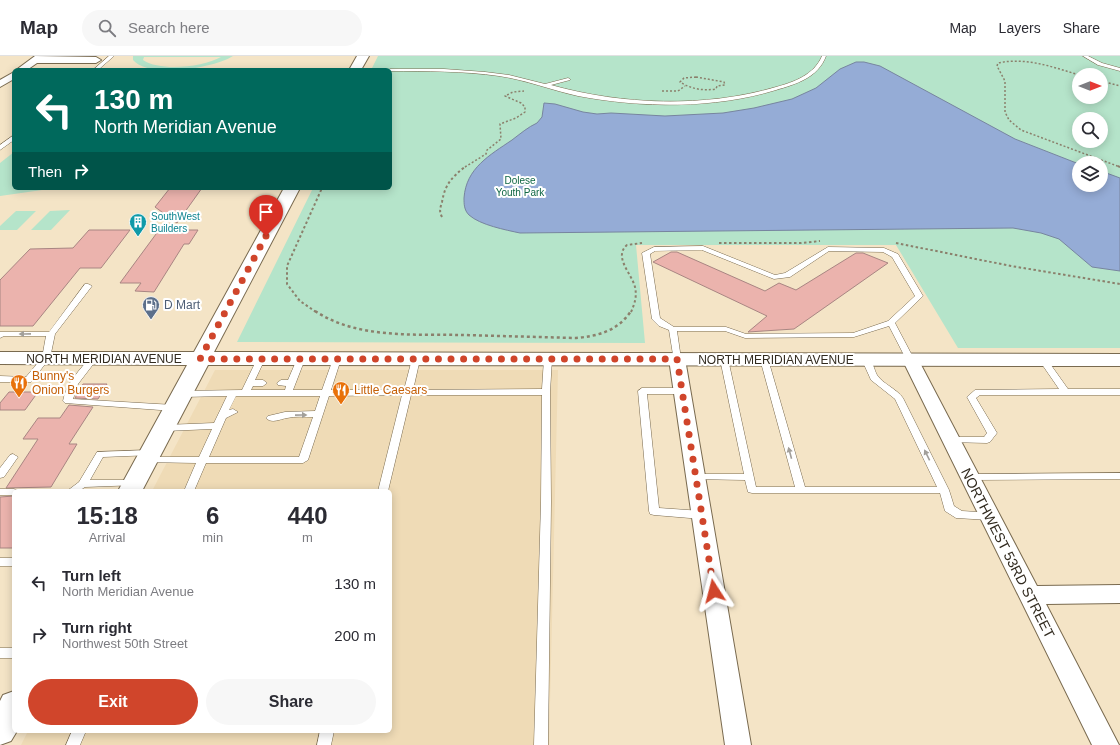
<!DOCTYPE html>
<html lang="en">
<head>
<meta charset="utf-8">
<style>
	:root { --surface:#fff; --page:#f7f7f7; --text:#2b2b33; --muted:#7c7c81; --line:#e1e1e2; --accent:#d0452b }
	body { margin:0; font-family:Helvetica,sans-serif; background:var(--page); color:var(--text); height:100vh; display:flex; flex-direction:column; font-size:15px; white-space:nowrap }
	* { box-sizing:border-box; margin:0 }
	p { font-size:13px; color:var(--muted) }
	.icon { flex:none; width:22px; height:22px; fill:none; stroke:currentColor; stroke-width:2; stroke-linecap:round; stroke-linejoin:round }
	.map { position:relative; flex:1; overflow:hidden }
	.panel { position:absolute; left:12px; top:433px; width:380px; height:244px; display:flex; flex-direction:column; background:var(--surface); border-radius:6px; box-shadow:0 2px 10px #0003 }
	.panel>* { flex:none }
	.hud { position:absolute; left:12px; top:12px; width:380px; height:122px; border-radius:6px; box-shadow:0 2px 10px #0003; background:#00695c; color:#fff; overflow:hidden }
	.needle { width:26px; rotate:90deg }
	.buttons { position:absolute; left:1072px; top:12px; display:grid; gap:8px }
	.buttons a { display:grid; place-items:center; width:36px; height:36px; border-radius:50%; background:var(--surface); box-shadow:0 2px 10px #0003; font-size:20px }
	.pin { position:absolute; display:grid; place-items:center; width:34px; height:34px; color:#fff; margin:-41px -17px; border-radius:50% 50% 50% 0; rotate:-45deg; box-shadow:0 0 4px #0007 }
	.pin .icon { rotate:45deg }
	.me { position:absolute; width:44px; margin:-22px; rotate:351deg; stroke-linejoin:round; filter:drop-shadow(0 0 3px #0008) }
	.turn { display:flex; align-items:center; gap:14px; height:84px; padding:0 16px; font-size:18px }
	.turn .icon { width:52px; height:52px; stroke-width:2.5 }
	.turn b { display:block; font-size:28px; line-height:34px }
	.then { display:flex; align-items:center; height:38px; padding:0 16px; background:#0003; gap:8px; font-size:15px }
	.eta { display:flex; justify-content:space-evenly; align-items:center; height:68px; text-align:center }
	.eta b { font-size:24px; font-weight:700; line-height:28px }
	.primary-button { display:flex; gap:8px; margin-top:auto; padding:8px 16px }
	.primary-button a { flex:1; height:46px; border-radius:24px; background:var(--accent); color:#fff; font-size:16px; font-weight:700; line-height:46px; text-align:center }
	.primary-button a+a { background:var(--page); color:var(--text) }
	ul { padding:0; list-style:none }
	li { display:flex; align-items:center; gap:12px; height:52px; padding:0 16px }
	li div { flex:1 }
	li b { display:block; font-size:15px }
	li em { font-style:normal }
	header { display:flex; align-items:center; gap:24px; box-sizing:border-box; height:56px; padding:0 20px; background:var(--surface); border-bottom:1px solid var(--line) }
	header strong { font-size:19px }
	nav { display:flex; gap:22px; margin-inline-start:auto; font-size:14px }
	.search { width:280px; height:36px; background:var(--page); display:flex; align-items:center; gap:10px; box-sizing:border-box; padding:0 14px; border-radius:22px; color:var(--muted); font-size:15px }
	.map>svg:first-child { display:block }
	.built { fill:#efdbb6 }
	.green { fill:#b5e4ca; fill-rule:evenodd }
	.water { fill:#95acd6; stroke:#77859f }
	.building { fill:#ebb3ad; stroke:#a88582 }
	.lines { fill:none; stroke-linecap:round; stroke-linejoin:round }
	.lane-casing { stroke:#796a4f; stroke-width:1 }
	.street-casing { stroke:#796a4f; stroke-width:2 }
	.secondary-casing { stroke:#796a4f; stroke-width:2 }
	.path-far2 { stroke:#8b806c; stroke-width:1.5; stroke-dasharray:2 2; stroke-linecap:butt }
	.path-far1 { stroke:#8b806c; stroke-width:2; stroke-dasharray:2.5 2.5; stroke-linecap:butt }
	.path { stroke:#8b806c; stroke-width:2.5; stroke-dasharray:3 3; stroke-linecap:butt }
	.lane { fill:#fff; fill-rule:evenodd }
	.street { fill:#fff; fill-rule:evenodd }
	.secondary { fill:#fff; fill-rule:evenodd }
	.oneway { fill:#a29f9a }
	.route { stroke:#d0452b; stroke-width:7; stroke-dasharray:0 12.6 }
	.labels { text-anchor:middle; stroke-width:4; stroke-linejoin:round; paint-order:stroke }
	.far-park-label { font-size:10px; fill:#106745; stroke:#fff }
	.far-culture-label { font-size:10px; fill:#0d838f; stroke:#fff; text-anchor:start }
	.service-label { font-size:12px; fill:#4e5e75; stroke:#fff; text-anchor:start }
	.street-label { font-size:12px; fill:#312a1f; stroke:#fff }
	.food-label { font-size:12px; fill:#c56008; stroke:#fff; text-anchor:start }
	.near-street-label { font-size:14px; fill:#312a1f; stroke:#fff }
</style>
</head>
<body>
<header>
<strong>Map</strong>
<div class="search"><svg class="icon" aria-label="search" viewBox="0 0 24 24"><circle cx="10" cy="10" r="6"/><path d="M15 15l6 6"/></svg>Search here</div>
<nav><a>Map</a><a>Layers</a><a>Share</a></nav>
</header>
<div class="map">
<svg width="1120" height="689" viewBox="0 0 1120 689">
	<rect width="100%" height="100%" fill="#f4e4c6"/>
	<path class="built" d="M215,314H558L549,689H21L28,675H390V435H152Z"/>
	<path class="green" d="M133,0H233C215,12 149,23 133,4ZM144,1H221C203,11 161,16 143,4Z
		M378,0H1120V292H958L896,189H636L645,287L237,286L313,132H390V14H371ZM1079,19H1101V41H1079ZM1079,63H1101V85H1079ZM1079,107H1101V129H1079Z
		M14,96V132H56L0,140V107Z
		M70,154L51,174H31L50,155Z
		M16,155H36L17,174H0V170Z"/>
	<path class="water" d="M856,6H864L880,10L1015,83L1079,108V129H1101V115L1120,122V215L1092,211L1059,183L1041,177L1013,172L520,177C506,174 480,169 469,159C464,154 464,148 464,142C466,112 490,99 512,84C520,78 528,71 537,67L542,61L544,47L555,48L583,56L597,58L611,57L665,60L723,57L754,52L792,43L816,32L840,13Z"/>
	<path class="building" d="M170,132H202L177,167L155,151Z
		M89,174H130L101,212H80L33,270H0V224L30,193L73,192Z
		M159,174H198L189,188H184L154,236L135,235L141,227H120Z
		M671,196H677L765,235L779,227L796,234L856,197H863L888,207L794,273L748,276L767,260L653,206Z
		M83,328H107L98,343L75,342Z
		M9,336H38L25,354H0V347Z
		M69,349L93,351L69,388H77L51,431L6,432L38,383H23L38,362H60Z
		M14,440V492H0V441Z"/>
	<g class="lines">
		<g class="lane-casing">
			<path id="lane" d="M109,0H114L98,14H93Z
				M822,0H826C818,22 796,28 776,34C714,53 642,52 578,40C551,34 526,24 499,20C463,15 426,15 390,15V14H388L390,13H444L485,16L509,19L545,28L568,22L570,23V24L551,29C622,49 705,52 776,31C794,26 814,19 822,0Z
				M1083,0H1088L1102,7L1120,12V15L1098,9Z
				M14,79V84L0,94V89Z
				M703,190L775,219L785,217L828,191L884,192L898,198L923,240L895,267L915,305L911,308L908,307L889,270L854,281L745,282L725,275H677L681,303L680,305H674L669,274L659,270L652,263L642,197L654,191ZM702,194L774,223L790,221L829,195L883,196L892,201L915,240L888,265L853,277L746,278L726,271H674L660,262L650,198L655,195Z
				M85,228H88L92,230L55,278L50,302L31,326H0V320L26,321L42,302L46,280H4L0,282V276H49Z
				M94,299L98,302L78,328L73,343L174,349L179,352L174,355L65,347L63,345C66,327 80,314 91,300Z
				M261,300L265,303L255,324H263L267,327L263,330H253L251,334H285L286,330L278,329L277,327L281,324H288L297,303L301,300L305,303L293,334H322L333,303L337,300L341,303L331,334H404L412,303L416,300L420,303L413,334L542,333L544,303L545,301H551L552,303L550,336L551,446L548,689H534L541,446L542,339H411L388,435H378L402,339L329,340L308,404L303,407H206L194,435H184L196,407L144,406L142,404L144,402L147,401H199L212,373L165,375L160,372L165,369L214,367L227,340L182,341L178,338L182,335L242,334L257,303ZM236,340H320L315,355L285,356L268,360L266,362C272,368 280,363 287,362C295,360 305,361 313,361L299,401H209L226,362L238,356L233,353L229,354Z
				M724,300L728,303L756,431H795L760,303L764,300L768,303L805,431H937L895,343L871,324L862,304L866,301C873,303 874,314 877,319C883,328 897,333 903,342L949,434L954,450L962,455L994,457L995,460L994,463L990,464L956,462L945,455L940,437H752L748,436L745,424L691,423L690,421L691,419L695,418H744L720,303Z
				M1043,301L1046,302L1068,333H1120V339H980L976,342L997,377L990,386L987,387L948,386L946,384L951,381H984L987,377L967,341L975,334L1059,333L1039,304Z
				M642,332H682L686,335L682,338H647L659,452L702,455L706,456L707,459L706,462L702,463L654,459L650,458L649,455L638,335Z
				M150,394L155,397L153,399L103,401L90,424H134L138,425L139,427L138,429L85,431L79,435H67L79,426L97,396Z
				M13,398L18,401L4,421L0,422V412L10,399Z
				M1120,417V423L970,424L966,423L965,421L966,419L970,418Z
				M0,433H14L18,435H14V439H0Z
				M0,502H14V510H0Z
				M0,592H14V602H0Z
				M72,675H86L80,689H66Z
				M320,675H334L331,689H317Z"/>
		</g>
		<g class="street-casing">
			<path id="street" d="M35,0L96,1L101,4L96,7H37L27,14H16Z
				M14,16V23L0,31V24Z
				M677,298L683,299L685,303L751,689H725L669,303L671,299Z
				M911,300L917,301L919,305L1037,530L1120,529V547L1046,548L1119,689H1092L903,305L905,301Z"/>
		</g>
		<g class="secondary-casing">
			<path id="secondary" d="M357,0H369L361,14H349Z
				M284,132H300L214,296L1120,298V310L208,309L142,435H118L187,309L0,308V296H194Z
				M14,635V675H17L11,685L0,689V645L3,639Z"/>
		</g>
		<path class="path-far2" d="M1079,19C1053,11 1026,1 998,7L997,10L1005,25V56L1009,64L1021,74L1120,111
			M696,21L724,26L725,29L717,30L716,33C703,35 691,33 680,26L684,22Z
			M1101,25L1120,30
			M662,35H678L685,30
			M465,111L486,98L487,94L501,83L500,68L516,62L525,56V51L521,47L505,40L513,36L524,35"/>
		<path class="path-far1" d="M1118,110L1120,111
			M442,161C439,155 440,153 442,146C445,128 452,121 466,110
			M719,187H801L820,185
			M896,187L1011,210L1120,228
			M316,256L300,245L287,228V210L322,132
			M631,256C635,247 637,240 635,231C632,218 613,201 627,189L642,187"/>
		<path class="path" d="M315,255C357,283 415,278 463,279C501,280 538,281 576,282C598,280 618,275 631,255"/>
		<use href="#lane" class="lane"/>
		<use href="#street" class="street"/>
		<use href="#secondary" class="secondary"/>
	</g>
	<defs><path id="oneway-solid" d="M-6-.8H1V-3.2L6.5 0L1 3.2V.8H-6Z"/></defs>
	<g class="oneway">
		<use href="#oneway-solid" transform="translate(25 278) rotate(179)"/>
		<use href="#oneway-solid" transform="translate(301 359) rotate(-1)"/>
		<use href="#oneway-solid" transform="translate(790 397) rotate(-105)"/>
		<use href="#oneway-solid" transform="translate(927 399) rotate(-116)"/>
	</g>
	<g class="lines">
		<path class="route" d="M266,180L200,303H677L714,535"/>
	</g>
	<defs>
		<g id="building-pin" transform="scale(0.9)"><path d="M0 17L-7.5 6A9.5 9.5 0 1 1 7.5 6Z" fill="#0f9aa8" stroke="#fff"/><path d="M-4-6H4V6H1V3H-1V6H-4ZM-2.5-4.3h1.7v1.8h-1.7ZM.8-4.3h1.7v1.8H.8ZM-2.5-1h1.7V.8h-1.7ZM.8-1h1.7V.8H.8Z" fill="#fff"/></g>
		<g id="fuel-pin" transform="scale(0.9)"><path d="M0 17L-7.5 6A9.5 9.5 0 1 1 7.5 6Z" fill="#5c6f8a" stroke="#fff"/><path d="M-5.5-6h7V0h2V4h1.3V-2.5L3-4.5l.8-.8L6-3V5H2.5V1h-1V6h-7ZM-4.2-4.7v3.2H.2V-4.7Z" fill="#fff"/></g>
		<g id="restaurant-pin" transform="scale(0.9)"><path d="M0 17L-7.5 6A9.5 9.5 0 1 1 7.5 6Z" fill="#e8710a" stroke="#fff"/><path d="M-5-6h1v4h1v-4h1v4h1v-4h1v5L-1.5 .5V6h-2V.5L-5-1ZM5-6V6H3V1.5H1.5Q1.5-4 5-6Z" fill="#fff"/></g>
	</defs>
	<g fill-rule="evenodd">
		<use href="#building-pin" x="138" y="166"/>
		<use href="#fuel-pin" x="151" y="249"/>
		<use href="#restaurant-pin" x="19" y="327"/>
		<use href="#restaurant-pin" x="341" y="334"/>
	</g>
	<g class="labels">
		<g class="far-park-label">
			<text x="520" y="128">Dolese<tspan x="520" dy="12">Youth Park</tspan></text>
		</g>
		<g class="far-culture-label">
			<text x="151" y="164">SouthWest<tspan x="151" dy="12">Builders</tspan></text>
		</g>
		<g class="service-label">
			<text x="164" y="253">D Mart</text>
		</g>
		<g class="street-label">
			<text x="104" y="307">NORTH MERIDIAN AVENUE</text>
			<text x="776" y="308">NORTH MERIDIAN AVENUE</text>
		</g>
		<g class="food-label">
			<text x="32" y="324">Bunny's<tspan x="32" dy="14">Onion Burgers</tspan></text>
			<text x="354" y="338">Little Caesars</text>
		</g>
		<g class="near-street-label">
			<text transform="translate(1008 497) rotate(63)" y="5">NORTHWEST 53RD STREET</text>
		</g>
	</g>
</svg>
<div class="buttons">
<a><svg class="needle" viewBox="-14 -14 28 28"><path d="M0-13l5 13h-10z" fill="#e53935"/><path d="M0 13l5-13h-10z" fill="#7c7c81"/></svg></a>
<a><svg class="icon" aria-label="search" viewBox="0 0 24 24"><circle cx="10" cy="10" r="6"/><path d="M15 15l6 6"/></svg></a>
<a><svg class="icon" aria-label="layers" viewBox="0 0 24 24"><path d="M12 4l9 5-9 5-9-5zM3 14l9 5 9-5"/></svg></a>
</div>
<div class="pin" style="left:266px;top:180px;background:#d93025"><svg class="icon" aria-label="arrive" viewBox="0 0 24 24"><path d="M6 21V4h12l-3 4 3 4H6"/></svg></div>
<svg class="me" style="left:714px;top:535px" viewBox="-20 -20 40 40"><path d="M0-17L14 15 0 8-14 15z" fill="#d0452b" stroke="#fff" stroke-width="4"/></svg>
<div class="hud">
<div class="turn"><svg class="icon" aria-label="left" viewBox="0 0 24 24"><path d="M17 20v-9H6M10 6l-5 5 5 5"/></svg><div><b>130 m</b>North Meridian Avenue</div></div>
<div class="then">Then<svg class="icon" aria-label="right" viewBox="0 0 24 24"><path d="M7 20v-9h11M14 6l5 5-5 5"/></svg></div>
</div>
<section class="panel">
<div class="eta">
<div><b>15:18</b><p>Arrival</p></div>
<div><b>6</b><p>min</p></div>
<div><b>440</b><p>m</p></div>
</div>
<ul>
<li><svg class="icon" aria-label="left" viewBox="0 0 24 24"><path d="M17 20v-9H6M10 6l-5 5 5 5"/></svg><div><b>Turn left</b><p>North Meridian Avenue</p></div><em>130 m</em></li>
<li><svg class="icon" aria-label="right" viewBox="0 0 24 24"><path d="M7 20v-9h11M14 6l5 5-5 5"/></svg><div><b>Turn right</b><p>Northwest 50th Street</p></div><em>200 m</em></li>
</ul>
<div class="primary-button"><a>Exit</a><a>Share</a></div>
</section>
</div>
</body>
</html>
